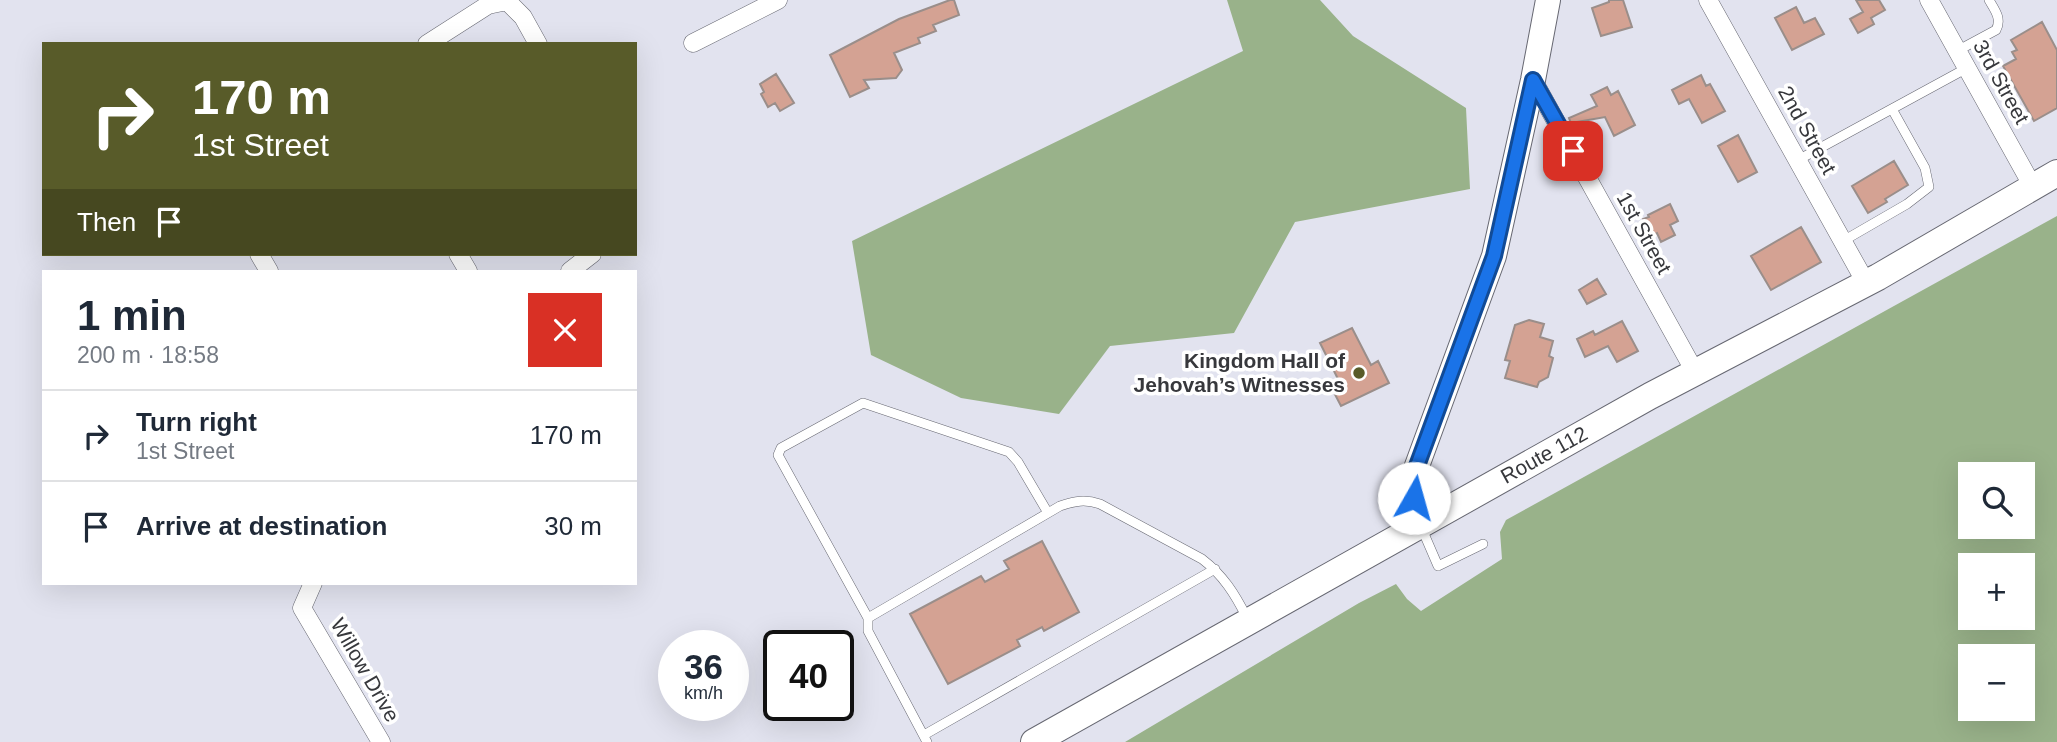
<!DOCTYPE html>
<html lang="en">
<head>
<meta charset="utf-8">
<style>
	:root { --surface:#fff; --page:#f6f6f7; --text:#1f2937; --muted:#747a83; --line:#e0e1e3 }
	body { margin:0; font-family:Arial,sans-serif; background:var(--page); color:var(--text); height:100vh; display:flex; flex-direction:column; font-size:26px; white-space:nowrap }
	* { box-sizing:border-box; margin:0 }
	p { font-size:23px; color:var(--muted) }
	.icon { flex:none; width:38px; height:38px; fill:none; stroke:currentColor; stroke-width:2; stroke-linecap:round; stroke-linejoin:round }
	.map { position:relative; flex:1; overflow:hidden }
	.sheet { position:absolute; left:42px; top:270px; width:595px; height:315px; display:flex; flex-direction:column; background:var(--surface); border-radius:0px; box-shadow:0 7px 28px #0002 }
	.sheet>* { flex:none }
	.hud { position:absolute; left:42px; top:42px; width:595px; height:214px; border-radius:0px; box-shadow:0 7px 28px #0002; background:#585b29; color:#fff; overflow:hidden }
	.buttons { position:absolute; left:1958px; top:462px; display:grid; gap:14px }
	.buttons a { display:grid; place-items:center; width:77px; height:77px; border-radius:0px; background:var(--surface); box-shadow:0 7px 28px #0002; font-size:35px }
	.speed { position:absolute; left:658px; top:630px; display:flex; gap:14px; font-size:35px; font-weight:700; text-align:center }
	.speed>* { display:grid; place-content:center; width:91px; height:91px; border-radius:50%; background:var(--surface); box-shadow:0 7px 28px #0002; line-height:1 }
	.speed small { font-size:18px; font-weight:400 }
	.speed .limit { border:4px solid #111; border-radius:10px; background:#fff; color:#111 }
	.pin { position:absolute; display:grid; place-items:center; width:60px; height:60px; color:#fff; margin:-30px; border-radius:14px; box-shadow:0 4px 10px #0006 }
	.me { position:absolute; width:77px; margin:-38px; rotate:7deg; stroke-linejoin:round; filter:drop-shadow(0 0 5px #0008) }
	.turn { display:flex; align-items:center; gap:24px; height:147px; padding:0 35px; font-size:32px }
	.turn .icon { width:91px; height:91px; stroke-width:2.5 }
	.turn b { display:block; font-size:49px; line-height:60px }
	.then { display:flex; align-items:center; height:66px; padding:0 35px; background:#0003; gap:14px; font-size:26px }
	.round { display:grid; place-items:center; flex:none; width:74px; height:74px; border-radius:0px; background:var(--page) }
	.summary { display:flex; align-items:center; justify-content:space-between; height:119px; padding:0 35px }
	h1 { font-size:42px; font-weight:700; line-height:52px }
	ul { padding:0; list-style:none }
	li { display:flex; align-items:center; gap:21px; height:91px; padding:0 35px; border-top:2px solid var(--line) }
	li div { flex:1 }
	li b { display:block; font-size:26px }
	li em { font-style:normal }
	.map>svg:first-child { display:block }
	.forest { fill:#99b28a; fill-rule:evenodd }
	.building { fill:#d4a293; stroke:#9a8e8a; stroke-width:2 }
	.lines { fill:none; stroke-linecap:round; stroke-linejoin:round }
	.lane-casing { stroke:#676872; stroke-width:10 }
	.street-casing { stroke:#676872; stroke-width:19 }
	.secondary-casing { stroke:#676872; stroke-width:26 }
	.primary-casing { stroke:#676872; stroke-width:28 }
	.lane { stroke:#fff; stroke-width:9 }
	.street { stroke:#fff; stroke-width:18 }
	.secondary { stroke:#fff; stroke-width:24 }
	.primary { stroke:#fff; stroke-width:26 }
	.route-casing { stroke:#114b97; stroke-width:18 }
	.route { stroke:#1a73e8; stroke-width:12 }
	.poi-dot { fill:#585b29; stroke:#fff; stroke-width:2.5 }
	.labels { text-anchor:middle; stroke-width:7; stroke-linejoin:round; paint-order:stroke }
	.street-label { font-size:21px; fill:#37383c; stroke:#fff }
	.poi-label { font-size:21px; font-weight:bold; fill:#37383c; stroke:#fff; text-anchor:end }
</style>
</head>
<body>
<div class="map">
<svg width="2057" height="742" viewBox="0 0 2057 742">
	<rect width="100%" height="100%" fill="#e2e3ef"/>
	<path class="forest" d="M1227,0H1320L1353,36L1466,108L1470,189L1295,222L1234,333L1110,346L1059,414L961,398L871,355L852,241L1243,51Z
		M2057,216V742H1125L1359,603L1396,584L1407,599L1421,611L1502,559L1500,532L1506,520ZM1970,474H2023V527H1970ZM1970,565H2023V618H1970ZM1970,656H2023V709H1970Z"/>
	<path class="building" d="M950,0H954L959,15L933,25L936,31L918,38L920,43L894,53L902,70L896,78L864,80L869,88L850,97L830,55L899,19Z
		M1609,0H1623L1632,27L1601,36L1592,8L1609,2Z
		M1856,0H1879L1885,10L1871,18L1874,24L1858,33L1850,19L1863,12Z
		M1796,7L1804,23L1815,18L1824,34L1792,50L1775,18Z
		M2042,22L2057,50V108L2034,121L2003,66L2016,59L2012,52L2017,50L2011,40Z
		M776,74L794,103L780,111L775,103L768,107L761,94L764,92L760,84Z
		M1701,75L1706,86L1710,84L1725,111L1702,123L1689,99L1679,104L1672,90Z
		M1607,87L1611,95L1618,91L1635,125L1614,136L1605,117L1571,123L1569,118L1597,106L1591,95Z
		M1738,135L1757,172L1738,182L1718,146Z
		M1894,161L1908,185L1885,199L1887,202L1868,213L1852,186Z
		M1670,204L1678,221L1670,225L1675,235L1661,242L1657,233L1651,236L1643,219L1649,217L1648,215Z
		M1801,227L1821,262L1771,290L1751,256Z
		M1597,279L1606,294L1587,304L1579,290Z
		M1529,320L1544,324L1540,337L1553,341L1549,356L1553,358L1548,377L1539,382L1537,387L1505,378L1510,361L1505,360L1515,325Z
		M1622,321L1638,351L1617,362L1608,346L1585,357L1577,339L1593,331L1595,335Z
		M1352,328L1371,365L1378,361L1389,383L1341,406L1330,385L1339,381L1320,343Z
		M1042,541L1079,612L1044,631L1042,627L1017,640L1020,646L948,684L910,614L981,576L985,582L1009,569L1004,561Z"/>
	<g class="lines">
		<g class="lane-casing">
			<path id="lane" d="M1957,51L1996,30C2002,19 1995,10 1989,0
				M1798,160L1967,68
				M1843,241L1907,204L1929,187L1925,168L1892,109
				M1422,529L1438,566L1483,544
				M868,618L778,455L781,448L863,403L1009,452L1018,462L1048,513
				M924,735L1215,569
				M927,742L868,631V618L1060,506C1075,501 1085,499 1100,504L1202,559C1223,575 1235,594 1247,618"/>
		</g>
		<g class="street-casing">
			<path id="street" d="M1708,0L1866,283
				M1929,0L2033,187
				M693,43L778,0
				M427,44L488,5L507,1L523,17L538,44
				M1533,80L1695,372
				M259,254L269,271
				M458,254L468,271
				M570,271L592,254
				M313,583L302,608L381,742"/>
		</g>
		<g class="secondary-casing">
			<path id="secondary" d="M1420,524L1414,498V474L1494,256L1533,80L1548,0"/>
		</g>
		<g class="primary-casing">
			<path id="primary" d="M1034,742L1650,396L1878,277L2057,173"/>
		</g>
		<use href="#lane" class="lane"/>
		<use href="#street" class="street"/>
		<use href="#secondary" class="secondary"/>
		<use href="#primary" class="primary"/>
	</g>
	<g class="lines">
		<g class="route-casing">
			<path id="route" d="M1414,498V474L1494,256L1533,80L1573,151"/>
		</g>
		<use href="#route" class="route"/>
	</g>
	<circle class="poi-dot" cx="1359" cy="373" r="7"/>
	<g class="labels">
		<g class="street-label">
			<text transform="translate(2001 82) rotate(61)" y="7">3rd Street</text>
			<text transform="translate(1807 130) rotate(61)" y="7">2nd Street</text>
			<text transform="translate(1644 233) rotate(61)" y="7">1st Street</text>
			<text transform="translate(1544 455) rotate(-29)" y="7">Route 112</text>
			<text transform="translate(365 670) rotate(60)" y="7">Willow Drive</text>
		</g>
		<g class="poi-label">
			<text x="1345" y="368">Kingdom Hall of<tspan x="1345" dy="24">Jehovah’s Witnesses</tspan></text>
		</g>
	</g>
</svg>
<div class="buttons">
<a><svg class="icon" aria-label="search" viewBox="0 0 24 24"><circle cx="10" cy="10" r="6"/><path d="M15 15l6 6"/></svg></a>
<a>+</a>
<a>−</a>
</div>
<div class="speed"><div>36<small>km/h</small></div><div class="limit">40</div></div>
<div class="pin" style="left:1573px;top:151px;background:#d93025"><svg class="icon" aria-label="arrive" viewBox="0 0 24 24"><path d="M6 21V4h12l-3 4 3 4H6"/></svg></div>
<svg class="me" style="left:1414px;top:498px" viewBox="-20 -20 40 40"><circle r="19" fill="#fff"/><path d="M0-13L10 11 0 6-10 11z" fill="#1a73e8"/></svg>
<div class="hud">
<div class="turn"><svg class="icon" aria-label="right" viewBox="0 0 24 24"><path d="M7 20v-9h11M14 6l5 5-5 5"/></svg><div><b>170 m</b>1st Street</div></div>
<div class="then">Then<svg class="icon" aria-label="arrive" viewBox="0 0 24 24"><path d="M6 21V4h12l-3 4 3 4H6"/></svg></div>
</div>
<section class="sheet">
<div class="summary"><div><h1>1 min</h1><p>200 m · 18:58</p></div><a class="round" style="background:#d93025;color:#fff"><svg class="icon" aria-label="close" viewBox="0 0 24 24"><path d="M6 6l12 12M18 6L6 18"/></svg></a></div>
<ul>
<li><svg class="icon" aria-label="right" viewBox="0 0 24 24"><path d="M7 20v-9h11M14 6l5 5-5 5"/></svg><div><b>Turn right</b><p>1st Street</p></div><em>170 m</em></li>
<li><svg class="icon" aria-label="arrive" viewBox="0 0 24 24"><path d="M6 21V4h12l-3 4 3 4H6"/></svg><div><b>Arrive at destination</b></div><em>30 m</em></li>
</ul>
</section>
</div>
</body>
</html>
